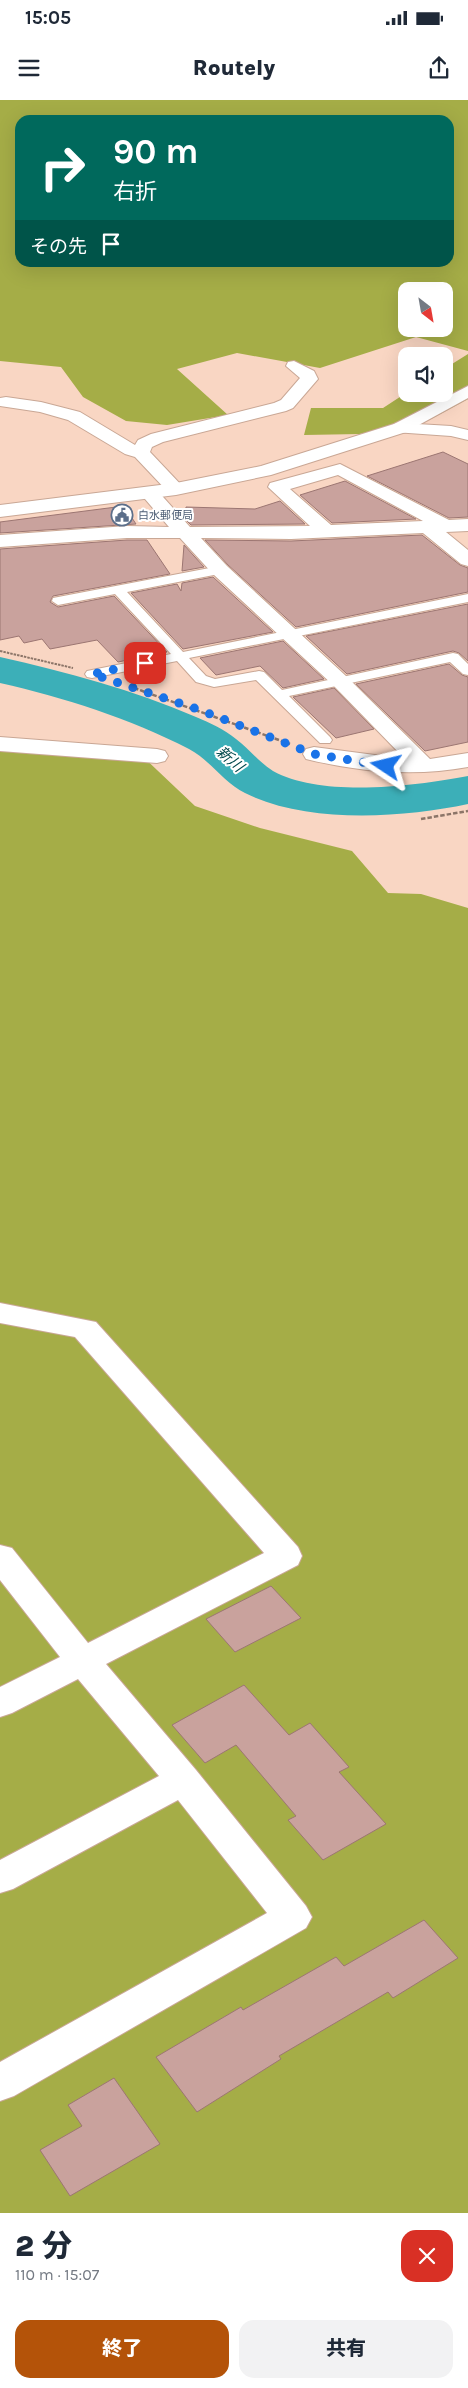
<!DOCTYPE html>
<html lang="ja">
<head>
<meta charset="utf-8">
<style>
	:root { --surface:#fff; --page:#f2f2f3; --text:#1f2937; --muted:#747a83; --accent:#b45309 }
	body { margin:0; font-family:Karla,"Noto Sans JP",sans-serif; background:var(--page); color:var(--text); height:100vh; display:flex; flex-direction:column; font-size:19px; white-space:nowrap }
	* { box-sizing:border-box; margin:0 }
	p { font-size:16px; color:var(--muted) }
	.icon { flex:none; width:28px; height:28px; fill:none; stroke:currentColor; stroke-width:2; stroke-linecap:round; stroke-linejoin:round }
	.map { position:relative; height:2113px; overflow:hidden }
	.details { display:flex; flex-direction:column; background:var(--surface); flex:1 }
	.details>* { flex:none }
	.top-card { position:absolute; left:15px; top:15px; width:439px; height:152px; border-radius:15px; box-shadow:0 5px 20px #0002; background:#00695c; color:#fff; overflow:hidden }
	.needle { width:32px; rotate:149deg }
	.buttons { position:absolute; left:398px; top:182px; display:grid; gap:10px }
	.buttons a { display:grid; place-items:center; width:55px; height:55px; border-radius:10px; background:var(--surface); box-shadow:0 5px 20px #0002; font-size:25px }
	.pin { position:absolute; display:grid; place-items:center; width:42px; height:42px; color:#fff; margin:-21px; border-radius:10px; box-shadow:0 2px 8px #0006 }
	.me { position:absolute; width:55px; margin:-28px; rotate:280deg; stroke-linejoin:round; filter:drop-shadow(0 0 4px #0008) }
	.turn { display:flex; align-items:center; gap:18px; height:105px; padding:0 15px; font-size:22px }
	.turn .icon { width:65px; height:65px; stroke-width:2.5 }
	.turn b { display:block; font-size:35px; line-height:42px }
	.then { display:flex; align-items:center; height:48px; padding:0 15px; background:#0003; gap:10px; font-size:19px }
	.round { display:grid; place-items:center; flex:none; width:52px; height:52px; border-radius:15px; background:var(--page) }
	.overview { display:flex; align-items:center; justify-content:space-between; height:85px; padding:0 15px }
	h1 { font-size:30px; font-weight:800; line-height:38px }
	.primary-button { display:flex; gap:10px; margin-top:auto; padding:10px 15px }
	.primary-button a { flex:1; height:58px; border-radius:15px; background:var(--accent); color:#fff; font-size:20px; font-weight:800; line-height:58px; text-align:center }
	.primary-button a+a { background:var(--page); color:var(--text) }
	.status { display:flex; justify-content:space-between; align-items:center; height:35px; padding:0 25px; background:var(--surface); direction:ltr }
	.status svg { height:14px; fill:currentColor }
	header { display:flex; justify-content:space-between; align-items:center; height:65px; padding:0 15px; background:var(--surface); font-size:22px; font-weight:800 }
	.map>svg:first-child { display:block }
	.forest { fill:#a5ad47; fill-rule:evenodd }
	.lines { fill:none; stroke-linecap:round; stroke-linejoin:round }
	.river { fill:#3cafb8; fill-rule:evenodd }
	.building { fill:#c9a29d; stroke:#9c7672 }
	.lane-casing { stroke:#c9a795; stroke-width:2 }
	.street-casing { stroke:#c9a795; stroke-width:2 }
	.secondary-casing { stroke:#c9a795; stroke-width:2 }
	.path-far1 { stroke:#8c7568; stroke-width:2; stroke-dasharray:2.5 1; stroke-linecap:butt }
	.path { stroke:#8c7568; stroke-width:2.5; stroke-dasharray:4.5 2; stroke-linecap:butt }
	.lane { fill:#fff; fill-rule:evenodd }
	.street { fill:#fff; fill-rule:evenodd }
	.secondary { fill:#fff; fill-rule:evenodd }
	.route { stroke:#1a73e8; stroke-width:9; stroke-dasharray:0 16.2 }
	.labels { text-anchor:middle; stroke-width:4; stroke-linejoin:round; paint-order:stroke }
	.far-service-label { font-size:11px; fill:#4e5e75; stroke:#fff; text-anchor:start }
	.water-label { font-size:15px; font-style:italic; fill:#00474b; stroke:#fff }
</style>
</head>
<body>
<div class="status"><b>15:05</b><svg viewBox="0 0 49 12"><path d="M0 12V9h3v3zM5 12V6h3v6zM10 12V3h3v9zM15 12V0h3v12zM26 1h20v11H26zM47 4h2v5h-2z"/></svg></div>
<header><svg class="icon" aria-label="menu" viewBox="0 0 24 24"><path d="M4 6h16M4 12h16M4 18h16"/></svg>Routely<svg class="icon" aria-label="share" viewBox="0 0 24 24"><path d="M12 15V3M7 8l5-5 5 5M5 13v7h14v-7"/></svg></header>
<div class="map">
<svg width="468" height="2113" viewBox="0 0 468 2113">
	<rect width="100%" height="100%" fill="#f9d6c3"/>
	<path class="forest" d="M0,0H468V251L416,237L320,268L237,253L177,269L228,315L167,325L126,321L83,297L61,267L0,261ZM20,20H449V162H20ZM406,191H444V229H406Z
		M468,254V299L431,319L360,334L304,335L311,308H383L406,293L444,294V269Z
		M44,645L138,652L195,706L260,728L352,751L388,793L421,794L468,808V2113H0V652Z"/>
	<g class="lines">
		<path class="river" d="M0,557C67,572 133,590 196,617C210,623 224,629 236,639C249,649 259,662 273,671C321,698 416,686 468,676V704C402,718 307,724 245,693C223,682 210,660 189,649C129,618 65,598 0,583Z"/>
	</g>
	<path class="building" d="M443,352L468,364V417L449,418L367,376Z
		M345,381L416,419L332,423L300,395Z
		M280,401L305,424L191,425L185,419L186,407L255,409Z
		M124,406L136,424L0,433V422Z
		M422,435L460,465L468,468V492L296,527L228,465L205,440L291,441Z
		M127,440H147L170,474L53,496L50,502L58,507L114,496L167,552L118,562L97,540L50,549L42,539L24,543L19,536L0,540V449Z
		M184,445L204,467L182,471Z
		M213,477L273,532L183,549L131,493L177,484L181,491L182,483Z
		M468,504V561L459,553L453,551L347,574L306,536Z
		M283,541L324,579L283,588L260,566L216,575L200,558Z
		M449,564L462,575L468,577V642L425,651L356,584Z
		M334,588L374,629L336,638L293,597Z
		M271,1486L301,1518L235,1552L206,1519Z
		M244,1585L289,1635L310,1623L349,1667L339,1672L386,1724L323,1760L288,1720L296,1716L236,1645L205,1663L172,1625Z
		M424,1820L458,1858L393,1898L388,1892L279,1956L281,1959L197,2012L156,1957L241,1907L243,1910L336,1857L344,1866Z
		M114,1978L160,2044L70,2096L40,2050L82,2026L68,2005Z"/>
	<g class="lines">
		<g class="lane-casing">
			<path id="lane" d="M220,466L224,467L226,470L224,473L127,492L183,552L468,494V502L189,558L206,576L215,579L259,571L264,572L282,590L453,553L458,554L468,564V575L463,574L450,562L289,596L330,637L332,640L330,643H320L256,580L214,587L196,582L177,561L92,578L87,577L85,574L87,571L171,554L115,494L58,505L52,501L53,498Z"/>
		</g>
		<g class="street-casing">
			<path id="street" d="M294,261L314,271L318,279L293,308L286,311L163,342L152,347L150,352L185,389L183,393H169L135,357L125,354L68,320L40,312L0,306V298L6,297L41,302L80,312L135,345L138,340L151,334L274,303L281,300L300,278L286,266L288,262Z
				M400,323L451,326L468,330V340L451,336L394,332L391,328L394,324Z
				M340,364L449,420L468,419V431L446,432L468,450V466L461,464L423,433L291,439L201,438L227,466L347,577L430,659L468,653V667C415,677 359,672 306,659L303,654L306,649L314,647L405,659L333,585L213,474L180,438H127L0,447V435L127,426L169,427L139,392L141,388H155L190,427L310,426L268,387L270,383ZM338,375L423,421L331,425L290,389Z
				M0,637L157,649L165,651L168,656L165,661L157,663L0,651Z
				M0,1203L96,1222L298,1447L302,1456L298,1465L106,1564L196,1670L306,1806L312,1817L306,1828L14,1996L0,2001V1962L267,1813L178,1700L13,1789L0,1793V1760L159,1676L78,1579L12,1613L0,1617V1587L60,1557L0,1480V1445L12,1448L88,1543L264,1453L75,1237L0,1223Z"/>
		</g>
		<g class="secondary-casing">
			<path id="secondary" d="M468,286V298L406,332L271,375L176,395L0,417V405L176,383L261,366L394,324Z"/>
		</g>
		<path class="path-far1" d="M0,551L73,568"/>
		<path class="path" d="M134,588L290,644
			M421,719L468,711"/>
		<use href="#lane" class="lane"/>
		<use href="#street" class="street"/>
		<use href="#secondary" class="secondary"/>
	</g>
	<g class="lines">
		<path class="route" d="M145,563L92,574L197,609L314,654L386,666"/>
	</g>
	<defs>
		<g id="civic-ring" transform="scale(1.125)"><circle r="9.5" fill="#fff" stroke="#5c6f8a" stroke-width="1.5"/><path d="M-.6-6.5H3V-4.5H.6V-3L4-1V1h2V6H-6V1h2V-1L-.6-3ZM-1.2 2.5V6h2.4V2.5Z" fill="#5c6f8a"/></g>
	</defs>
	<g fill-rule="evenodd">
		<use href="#civic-ring" x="122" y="415"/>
	</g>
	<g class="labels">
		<g class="far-service-label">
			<text x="138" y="419">白水郵便局</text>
		</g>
		<g class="water-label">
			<text transform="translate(230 659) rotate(41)" y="5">新川</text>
		</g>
	</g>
</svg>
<div class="buttons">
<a><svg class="needle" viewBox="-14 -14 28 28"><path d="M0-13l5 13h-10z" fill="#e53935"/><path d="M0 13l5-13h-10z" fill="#747a83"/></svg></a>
<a><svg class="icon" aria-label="sound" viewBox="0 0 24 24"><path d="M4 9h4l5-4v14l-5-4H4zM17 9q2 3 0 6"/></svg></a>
</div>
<div class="pin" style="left:145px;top:563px;background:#d93025"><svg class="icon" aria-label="arrive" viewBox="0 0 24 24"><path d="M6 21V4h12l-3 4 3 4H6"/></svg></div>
<svg class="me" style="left:386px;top:666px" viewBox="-20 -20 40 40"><path d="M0-17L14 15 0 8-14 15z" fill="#1a73e8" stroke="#fff" stroke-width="4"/></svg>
<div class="top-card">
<div class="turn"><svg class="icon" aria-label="right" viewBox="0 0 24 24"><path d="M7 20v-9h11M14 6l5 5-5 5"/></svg><div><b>90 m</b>右折</div></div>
<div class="then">その先<svg class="icon" aria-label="arrive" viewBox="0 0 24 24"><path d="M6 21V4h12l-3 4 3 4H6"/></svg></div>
</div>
</div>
<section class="details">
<div class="overview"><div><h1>2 分</h1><p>110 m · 15:07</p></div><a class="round" style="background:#d93025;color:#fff"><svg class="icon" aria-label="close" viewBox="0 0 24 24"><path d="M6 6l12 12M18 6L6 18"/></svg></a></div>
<div class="primary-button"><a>終了</a><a>共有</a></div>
</section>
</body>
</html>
